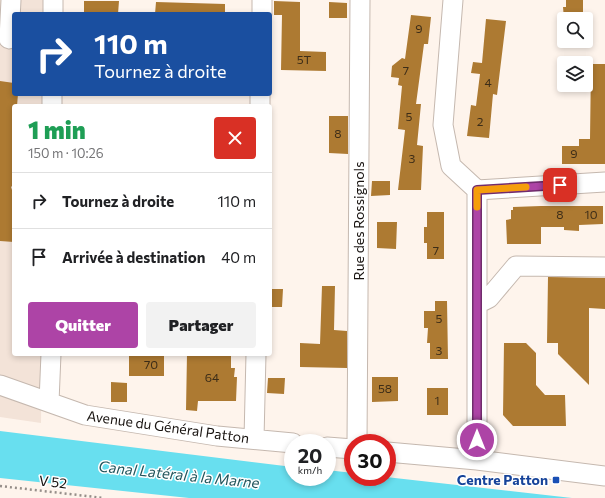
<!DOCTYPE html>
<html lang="fr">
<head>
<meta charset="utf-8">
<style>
	:root { --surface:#fff; --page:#f2f2f2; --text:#202124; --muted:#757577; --line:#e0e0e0; --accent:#ad44a6 }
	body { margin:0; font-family:Commissioner,sans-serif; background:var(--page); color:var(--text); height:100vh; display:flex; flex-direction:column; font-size:15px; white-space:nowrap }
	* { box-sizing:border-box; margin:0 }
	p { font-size:13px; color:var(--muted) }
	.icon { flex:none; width:22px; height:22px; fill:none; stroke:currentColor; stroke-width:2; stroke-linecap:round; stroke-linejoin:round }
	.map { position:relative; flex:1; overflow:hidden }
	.details { position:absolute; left:12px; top:104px; width:260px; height:252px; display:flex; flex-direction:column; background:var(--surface); border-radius:4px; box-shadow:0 2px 6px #0003 }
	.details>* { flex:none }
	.guide { position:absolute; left:12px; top:12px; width:260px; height:84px; border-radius:4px; box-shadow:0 2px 6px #0003; background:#1a4fa0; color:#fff; overflow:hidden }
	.tools { position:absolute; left:557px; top:12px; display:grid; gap:8px }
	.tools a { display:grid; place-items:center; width:36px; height:36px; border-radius:4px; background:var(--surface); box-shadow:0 2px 6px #0003; font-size:20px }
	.speed { position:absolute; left:284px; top:434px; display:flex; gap:8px; font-size:20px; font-weight:700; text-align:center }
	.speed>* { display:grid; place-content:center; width:52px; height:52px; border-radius:50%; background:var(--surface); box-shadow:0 2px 6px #0003; line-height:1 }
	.speed small { font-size:10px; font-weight:400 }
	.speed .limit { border:6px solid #d22; background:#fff; color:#111 }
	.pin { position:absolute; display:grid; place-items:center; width:34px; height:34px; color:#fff; margin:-17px; border-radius:8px; box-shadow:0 2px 6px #0006 }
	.me { position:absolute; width:44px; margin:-22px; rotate:0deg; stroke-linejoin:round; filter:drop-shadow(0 0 3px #0008) }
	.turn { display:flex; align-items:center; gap:14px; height:84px; padding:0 16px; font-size:18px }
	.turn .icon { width:52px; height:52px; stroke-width:2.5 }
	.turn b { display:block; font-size:28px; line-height:34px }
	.round { display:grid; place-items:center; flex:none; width:42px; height:42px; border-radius:4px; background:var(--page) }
	.overview { display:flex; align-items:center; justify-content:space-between; height:68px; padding:0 16px }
	h1 { font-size:24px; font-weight:800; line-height:30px; color:#1e9e55 }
	.primary-button { display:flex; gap:8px; margin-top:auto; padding:8px 16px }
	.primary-button a { flex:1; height:46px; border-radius:4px; background:var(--accent); color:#fff; font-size:16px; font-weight:800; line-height:46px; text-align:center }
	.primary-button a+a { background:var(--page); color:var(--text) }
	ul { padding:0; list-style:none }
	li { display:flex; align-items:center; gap:12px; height:56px; padding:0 16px; border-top:1px solid var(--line) }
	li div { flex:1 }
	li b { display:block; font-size:15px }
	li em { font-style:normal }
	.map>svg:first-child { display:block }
	.built { fill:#f3e3d8 }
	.water { fill:#68dfef }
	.building { fill:#ad7a32 }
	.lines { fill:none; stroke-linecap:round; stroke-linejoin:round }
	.minor-casing { stroke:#c5b8af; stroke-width:21 }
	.path { stroke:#968e89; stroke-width:2.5; stroke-dasharray:2 3; stroke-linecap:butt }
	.minor { stroke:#fff; stroke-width:19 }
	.route-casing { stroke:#702c6c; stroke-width:10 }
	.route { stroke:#ad44a6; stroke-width:7 }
	.slow { stroke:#f59e0b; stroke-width:7 }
	.transit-dot { fill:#1a4fb4; stroke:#fff; stroke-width:1.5 }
	.labels { text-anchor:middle; stroke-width:3; stroke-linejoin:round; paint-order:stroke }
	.number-label { font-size:12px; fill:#3d2d18 }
	.street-label { font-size:14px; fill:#181310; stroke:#fff }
	.transit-label { font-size:14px; font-weight:bold; fill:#164399; stroke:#fff; text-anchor:end }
	.water-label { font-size:15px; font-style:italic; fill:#22565d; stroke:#fff }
</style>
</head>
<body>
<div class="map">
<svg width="605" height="498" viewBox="0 0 605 498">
	<rect width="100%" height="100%" fill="#fef4ec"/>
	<path class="built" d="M0,0H43V14H14V94H43V106H14V354H42L41,423L0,417Z"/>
	<path class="water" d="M0,431L293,467V477H327V470L353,473V477H386L572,498H189L0,478Z"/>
	<path class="building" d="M566,0H583V19H564L563,7H566Z
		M84,1H119L118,14H84Z
		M274,1L300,2V51L326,52V71L281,70L282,15H274Z
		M156,2L225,4V14H155Z
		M329,2L347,3V18H329Z
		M411,15L431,17L428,44H424L416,104H421L417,145L423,146L421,190H398L405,130L398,129L402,86L398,85L399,78L391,77L392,66L402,58L405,59Z
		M486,19L506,21L497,95L493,94L489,138L467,136L471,105L476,106L480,74L471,73L473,62L482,63Z
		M591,64H605V164H562V146H579V139H590Z
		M0,81L14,83V94H18L17,106H14V184L11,187L14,196V242L0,241Z
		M329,116H348V154L329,153Z
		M372,181H390V195L371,196Z
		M541,206H603V224L579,225V231L564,230V227H541V244H507L506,220L511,219V210H513V207Z
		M427,212H444V259H427V243H424V227H427Z
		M377,222H397L396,249L377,248Z
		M548,277L605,278V309L589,308V385L558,354V343H547Z
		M322,286H335L334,330L347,331V368L300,367V343L320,344Z
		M270,289H283L282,307H270Z
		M435,301H447L448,359H430V343H427L428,328H424V311H435Z
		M504,343H526L536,353V385L545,395H565L566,426H513L503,415Z
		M129,354H164V376H129Z
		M187,354H231V368H235L234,377H237L236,401H198L197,411L186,410Z
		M372,377H398V401L372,402Z
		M268,378H285L284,394L267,393Z
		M111,382L127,383V402H111Z
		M427,388H448V415H427Z"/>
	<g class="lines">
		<g class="minor-casing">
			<path id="minor" d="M453,0L443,125L451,166L477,190
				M53,14V0
				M262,14V0
				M9,39L11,0
				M52,106V94
				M260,106V94
				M477,304L489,298L516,266L605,267
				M0,385L85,415L217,436L293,443
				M49,402L51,354
				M254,439L256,354
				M357,443L360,0
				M327,447L353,449
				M387,452L477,460L605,476
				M477,460V190L605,182"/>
		</g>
		<path class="path" d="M0,486L104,498"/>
		<use href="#minor" class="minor"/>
	</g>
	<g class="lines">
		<g class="route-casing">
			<path id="route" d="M477,440V190L560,185"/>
		</g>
		<use href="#route" class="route"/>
		<path class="slow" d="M477,207V190L526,187"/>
	</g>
	<rect class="transit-dot" x="552" y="476" width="8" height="8" rx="2"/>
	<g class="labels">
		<g class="number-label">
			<text x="419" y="33">9</text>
			<text x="304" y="64">5T</text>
			<text x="406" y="75">7</text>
			<text x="488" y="87">4</text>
			<text x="409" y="121">5</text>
			<text x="480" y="126">2</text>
			<text x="338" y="138">8</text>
			<text x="574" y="158">9</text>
			<text x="412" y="163">3</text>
			<text x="560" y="219">8</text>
			<text x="591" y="219">10</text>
			<text x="436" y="255">7</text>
			<text x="439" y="323">5</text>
			<text x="439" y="355">3</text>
			<text x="151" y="369">70</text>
			<text x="212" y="382">64</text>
			<text x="385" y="393">58</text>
			<text x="437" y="405">1</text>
		</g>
		<g class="street-label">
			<text transform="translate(359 221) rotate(-90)" y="5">Rue des Rossignols</text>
			<text transform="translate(168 427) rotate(8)" y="5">Avenue du Général Patton</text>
			<text transform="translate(53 482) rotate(6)" y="5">V 52</text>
		</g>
		<g class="transit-label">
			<text x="548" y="485">Centre Patton</text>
		</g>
		<g class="water-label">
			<text transform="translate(179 475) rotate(6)" y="5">Canal Latéral à la Marne</text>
		</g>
	</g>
</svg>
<div class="tools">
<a><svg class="icon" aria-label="search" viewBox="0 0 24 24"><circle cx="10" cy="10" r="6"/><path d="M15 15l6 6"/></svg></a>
<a><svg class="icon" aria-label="layers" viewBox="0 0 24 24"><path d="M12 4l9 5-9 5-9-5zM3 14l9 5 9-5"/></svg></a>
</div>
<div class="speed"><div>20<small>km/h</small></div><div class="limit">30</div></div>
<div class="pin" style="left:560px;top:185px;background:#d93025"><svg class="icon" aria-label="arrive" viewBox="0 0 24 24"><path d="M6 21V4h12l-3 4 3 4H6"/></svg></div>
<svg class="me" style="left:477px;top:440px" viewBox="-20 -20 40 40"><circle r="17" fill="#ad44a6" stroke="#fff" stroke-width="3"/><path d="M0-11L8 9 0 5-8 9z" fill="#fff"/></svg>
<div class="guide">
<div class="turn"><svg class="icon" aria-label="right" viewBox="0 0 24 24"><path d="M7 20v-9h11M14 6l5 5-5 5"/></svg><div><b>110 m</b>Tournez à droite</div></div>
</div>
<section class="details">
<div class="overview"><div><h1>1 min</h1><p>150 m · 10:26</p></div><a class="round" style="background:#d93025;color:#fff"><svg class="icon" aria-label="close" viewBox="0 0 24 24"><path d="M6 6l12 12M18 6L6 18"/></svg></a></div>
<ul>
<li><svg class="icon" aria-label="right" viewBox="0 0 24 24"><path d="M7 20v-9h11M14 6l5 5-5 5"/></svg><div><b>Tournez à droite</b></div><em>110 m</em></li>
<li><svg class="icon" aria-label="arrive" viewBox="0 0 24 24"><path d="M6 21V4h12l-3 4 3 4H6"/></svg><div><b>Arrivée à destination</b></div><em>40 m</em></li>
</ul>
<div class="primary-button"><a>Quitter</a><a>Partager</a></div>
</section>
</div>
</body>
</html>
